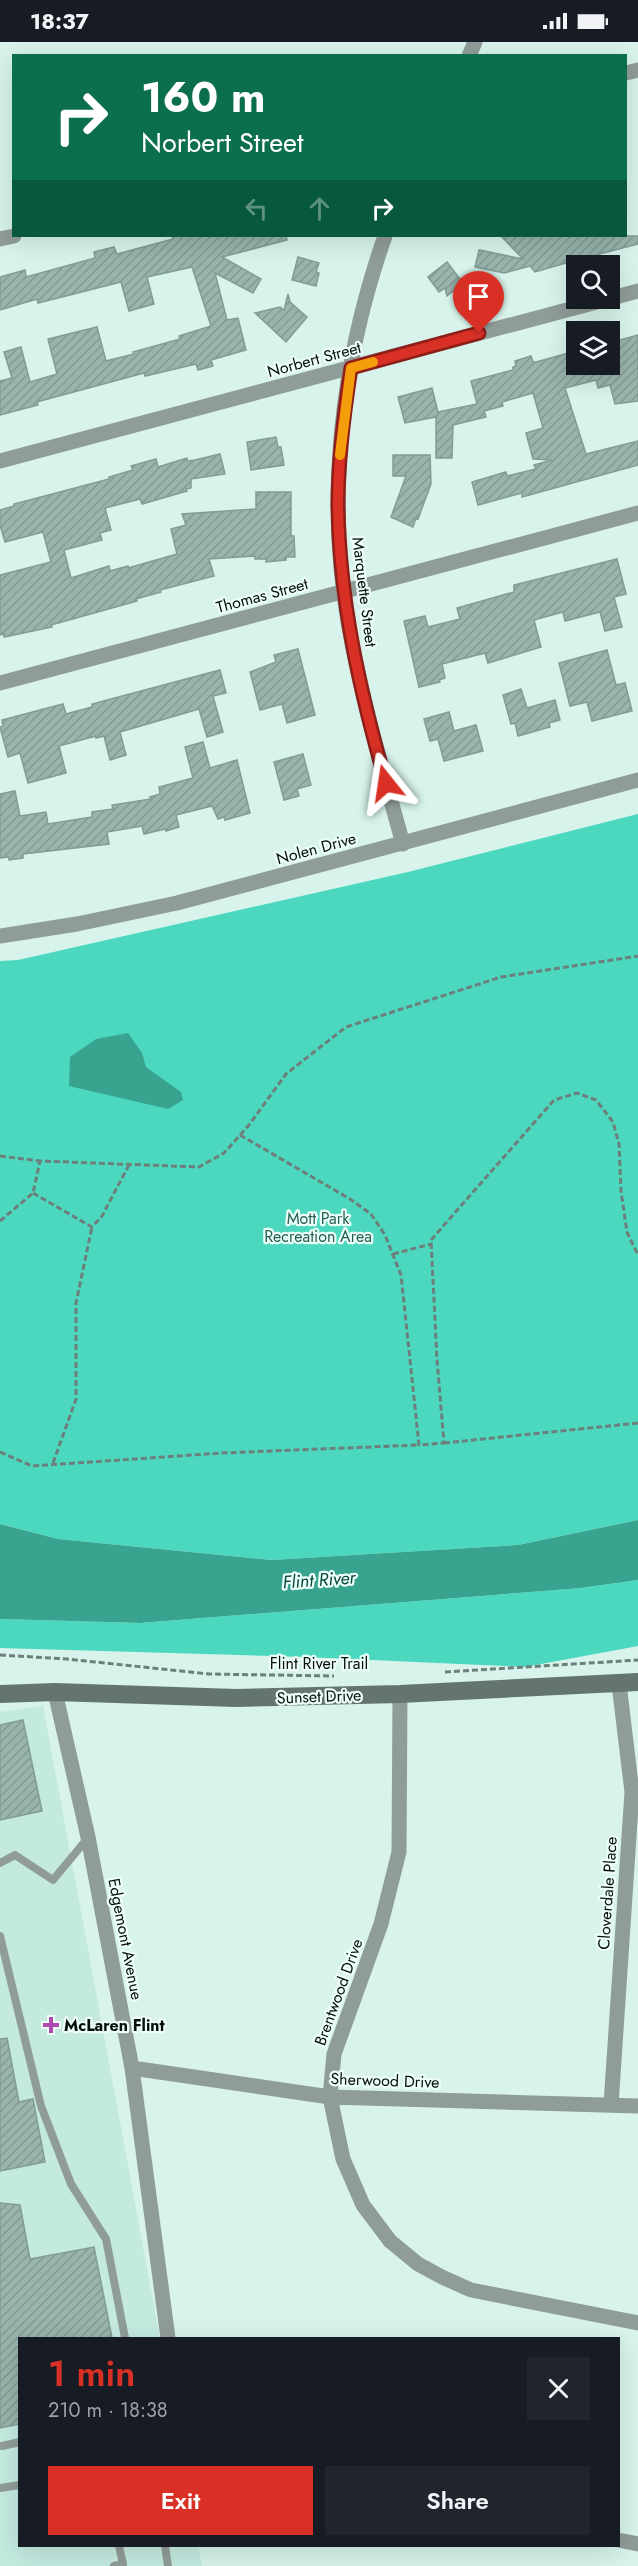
<!DOCTYPE html>
<html lang="en">
<head>
<meta charset="utf-8">
<style>
	:root { --surface:#171b24; --page:#20242c; --text:#f1f3f6; --muted:#9ea1a6; --accent:#d93025 }
	body { margin:0; font-family:Jost,sans-serif; background:var(--page); color:var(--text); height:100vh; display:flex; flex-direction:column; font-size:22px; white-space:nowrap }
	* { box-sizing:border-box; margin:0 }
	p { font-size:20px; color:var(--muted) }
	.icon { flex:none; width:33px; height:33px; fill:none; stroke:currentColor; stroke-width:2; stroke-linecap:round; stroke-linejoin:round }
	.map { position:relative; flex:1; overflow:hidden }
	.drawer { position:absolute; left:18px; top:2295px; width:602px; height:210px; display:flex; flex-direction:column; background:var(--surface); border-radius:0px; box-shadow:0 6px 24px #0002 }
	.drawer>* { flex:none }
	.top-card { position:absolute; left:12px; top:12px; width:615px; height:183px; border-radius:0px; box-shadow:0 6px 24px #0002; background:#0b6e4f; color:#fff; overflow:hidden }
	.controls { position:absolute; left:566px; top:213px; display:grid; gap:12px }
	.controls a { display:grid; place-items:center; width:54px; height:54px; border-radius:0px; background:var(--surface); box-shadow:0 6px 24px #0002; font-size:30px }
	.pin { position:absolute; display:grid; place-items:center; width:51px; height:51px; color:#fff; margin:-62px -26px; border-radius:50% 50% 50% 0; rotate:-45deg; box-shadow:0 0 6px #0007 }
	.pin .icon { rotate:45deg }
	.me { position:absolute; width:66px; margin:-33px; rotate:345deg; stroke-linejoin:round; filter:drop-shadow(0 0 4px #0008) }
	.turn { display:flex; align-items:center; gap:21px; height:126px; padding:0 30px; font-size:27px }
	.turn .icon { width:78px; height:78px; stroke-width:2.5 }
	.turn b { display:block; font-size:42px; line-height:51px }
	.lanes { display:flex; align-items:center; height:57px; padding:0 30px; background:#0003; justify-content:center; gap:30px; direction:ltr }
	.lanes .off { opacity:.35 }
	.round { display:grid; place-items:center; flex:none; width:63px; height:63px; border-radius:0px; background:var(--page) }
	.head { display:flex; align-items:center; justify-content:space-between; height:102px; padding:0 30px }
	h1 { font-size:36px; font-weight:600; line-height:45px; color:var(--accent) }
	.button { display:flex; gap:12px; margin-top:auto; padding:12px 30px }
	.button a { flex:1; height:69px; border-radius:0px; background:var(--accent); color:#fff; font-size:24px; font-weight:600; line-height:69px; text-align:center }
	.button a+a { background:var(--page); color:var(--text) }
	.status { display:flex; justify-content:space-between; align-items:center; height:42px; padding:0 30px; background:var(--surface); direction:ltr }
	.status svg { height:16px; fill:currentColor }
	.map>svg:first-child { display:block }
	.built { fill:#c4eae0 }
	.green { fill:#4cd8bf }
	.water { fill:#38a38f }
	.building { fill:url(#building-hatch); stroke:#819c95; stroke-width:1.5 }
	.lines { fill:none; stroke-linecap:round; stroke-linejoin:round }
	.path { stroke:#6c7f7a; stroke-width:3; stroke-dasharray:6 3; stroke-linecap:butt }
	.lane { stroke:#909c99; stroke-width:8 }
	.street { stroke:#909c99; stroke-width:15 }
	.secondary { stroke:#647571; stroke-width:18 }
	.route-casing { stroke:#8d1f18; stroke-width:15 }
	.route { stroke:#d93025; stroke-width:10 }
	.slow { stroke:#f59e0b; stroke-width:10 }
	.poi-dot { fill:#b049ae; stroke:#edfef9; stroke-width:2 }
	.labels { text-anchor:middle; stroke-width:4.5; stroke-linejoin:round; paint-order:stroke }
	.street-label { font-size:16px; fill:#050e0c; stroke:#edfef9 }
	.park-label { font-size:16px; fill:#265f53; stroke:#edfef9 }
	.poi-label { font-size:16px; font-weight:bold; fill:#050e0c; stroke:#edfef9; text-anchor:start }
	.water-label { font-size:18px; font-style:italic; fill:#05463c; stroke:#edfef9 }
</style>
</head>
<body>
<div class="status"><b>18:37</b><svg viewBox="0 0 49 12"><path d="M0 12V9h3v3zM5 12V6h3v6zM10 12V3h3v9zM15 12V0h3v12zM26 1h20v11H26zM47 4h2v5h-2z"/></svg></div>
<div class="map">
<svg width="638" height="2524" viewBox="0 0 638 2524">
	<defs>
		<pattern id="building-hatch" width="6" height="6" patternUnits="userSpaceOnUse" patternTransform="scale(1.5)"><rect width="6" height="6" fill="#99b4ad"/><path d="M-1 1l2-2M0 6l6-6M5 7l2-2" fill="none" stroke="#829a94"/></pattern>
	</defs>
	<rect width="100%" height="100%" fill="#d7f3ec"/>
	<path class="built" d="M43,1664L160,2296H20V2504H198L202,2524H0V1670Z"/>
	<path class="green" d="M638,772V1478L518,1503L272,1518L58,1497L0,1482V919L18,918L408,830Z
		M638,1538V1604L525,1625L305,1615L0,1606V1577L140,1581L581,1546Z"/>
	<path class="water" d="M128,991L142,1011L146,1025L181,1050L183,1058L168,1067L69,1044L70,1015L96,997Z
		M638,1478V1538L581,1546L140,1581L0,1577V1482L58,1497L272,1518L518,1503Z"/>
	<path class="building" d="M172,194H286L287,198L222,215L261,237L253,251L215,231L227,278L238,276L246,308L211,318L213,324L198,328L196,322L145,334L144,331L44,358L37,360L38,363L0,373V339L12,336L4,310L21,305L30,340L57,332L48,297L97,285L106,319L134,312L133,310L180,297L179,294L211,284L192,225L147,235L154,262L129,269L121,240L38,261L37,257L0,268V235L25,228L26,235L95,216L94,210L114,205L117,212L173,197Z
		M501,194H638V202L592,214L593,217L589,218L590,224L568,225L566,221L535,230L530,224L504,231L475,225L479,208L523,217Z
		M298,215L319,221L316,230L319,231L316,244L292,238Z
		M447,220L463,241L447,254L445,246L439,250L428,235Z
		M288,252L290,260L307,275L286,300L255,271L280,265L284,268Z
		M638,293V359L615,362L610,343L598,346L596,338L565,346L586,412L638,399V423L522,455V451L478,463L472,440L506,430L507,434L536,427L534,423L552,418L533,417L526,391L543,386L533,351L502,360L503,364L484,369L486,375L453,383L452,416H436V375L405,381L398,355L432,346L438,370L477,362L471,339L513,328V325L516,324L515,319L531,314L533,320H536L576,309V322H609V301Z
		M276,395L278,405H281L284,423L251,428L247,400Z
		M220,412L225,432L191,437V446L186,447L187,449L142,462L140,457L105,466L111,488L100,491L102,498L64,508L71,536L109,524L110,529L128,524V526L177,512L171,487L186,483L182,472L256,467V450H291V494H294L295,515H286V518L266,520V517H255V514L209,517L214,534L160,548L161,550L136,557L137,559L51,583L52,585L4,595V592L0,593V533L51,520L43,490L5,500L0,483V468L14,464V462L109,437V435L133,428L131,424L156,417L158,425L187,416V419L195,418Z
		M393,413H430L431,442L418,477L416,476L413,485L391,475L406,434H393Z
		M617,517L626,552L614,555L622,585L605,589L600,570L565,579L563,570L534,578L541,605L488,621L485,611L442,622L445,636L439,638L440,640L419,645L404,579L425,574L428,585L460,577L457,566L514,550V543Z
		M298,607L315,673L287,681L282,662L260,668L250,630L276,620L274,613Z
		M607,608L616,643L625,641L632,669L592,679L587,660L570,664L559,621Z
		M220,628L226,651L213,654L223,690L207,695L199,667L120,690L126,713L110,718L104,694L96,696V694L59,704L66,731L28,741L20,711L8,715L0,685L3,684L2,678L63,662L66,672L92,665V662Z
		M521,647L527,666L555,658L560,678L549,681L550,685L518,694L515,681L511,682L503,653Z
		M449,670L454,689L476,683L483,709L444,719L438,697L430,699L424,677Z
		M203,700L210,726L237,718L250,771L225,778L224,775L218,777L212,764L176,773L179,785L166,789L165,787L144,792L142,784L107,790L109,802L23,812V816L9,818V815L0,816V752L15,749L20,774L46,770L48,782L92,775V770L113,767L112,763L151,757L150,755L160,752L159,745L193,736L185,705Z
		M303,712L311,743L297,747L299,754L284,758L274,720Z
		M23,1678L42,1769L0,1778V1683Z
		M7,1996L19,2060L33,2057L45,2120L0,2129V1997Z
		M0,2161L20,2163L30,2217L94,2205L112,2296H20V2382L0,2386Z"/>
	<g class="lines">
		<path class="path" d="M240,1093L350,1157L371,1172L385,1193L401,1233L419,1403L444,1401L437,1318L431,1198L554,1058L577,1051L596,1058L613,1080L619,1102L621,1149L627,1190L638,1213
			M0,1114L40,1119
			M33,1151L92,1185L102,1174L130,1121
			M0,1179L33,1151L40,1119L199,1125L224,1111L249,1083L286,1032L346,985L501,935L638,914
			M393,1212L431,1202
			M444,1401L638,1381
			M0,1410L32,1424L222,1411L418,1403
			M53,1421L76,1357V1261L92,1185
			M0,1613L67,1617L209,1632L334,1634
			M445,1630L638,1618"/>
		<path class="lane" d="M0,1821L15,1813L53,1838L87,1797
			M0,1894L41,2064L71,2142L106,2197L125,2296
			M2,2404L20,2400
			M0,2446L20,2443
			M165,2504L168,2524
			M114,2524L123,2522L119,2504"/>
		<path class="street" d="M469,14L475,0
			M626,31L638,28
			M385,194C342,316 326,451 348,580C361,655 383,729 403,802
			M0,197L14,194
			M0,419L638,249
			M0,641L638,471
			M0,894L77,882L177,861L638,738
			M55,1650L88,1795L132,2026L168,2296
			M400,1652L399,1810L381,1882L334,2012L330,2055L343,2117L363,2163L390,2199L418,2222L442,2235L471,2248L638,2281
			M132,2026L330,2055L638,2064
			M611,2063L632,1750L619,1642
			M618,2498L638,2502"/>
		<path class="secondary" d="M0,1652L55,1650L236,1656L400,1652L638,1640"/>
	</g>
	<g class="lines">
		<g class="route-casing">
			<path id="route" d="M386,741C360,650 339,557 338,462C338,416 344,371 351,326L479,291"/>
		</g>
		<use href="#route" class="route"/>
		<path class="slow" d="M340,413L351,326L373,320"/>
	</g>
	<path class="poi-dot" d="M48 1974h6v6h6v6h-6v6h-6v-6h-6v-6h6z"/>
	<g class="labels">
		<g class="street-label">
			<text transform="translate(314 317) rotate(-15)" y="6">Norbert Street</text>
			<text transform="translate(365 550) rotate(83)" y="6">Marquette Street</text>
			<text transform="translate(262 553) rotate(-15)" y="6">Thomas Street</text>
			<text transform="translate(316 806) rotate(-15)" y="6">Nolen Drive</text>
			<text x="319" y="1627">Flint River Trail</text>
			<text transform="translate(319 1654) rotate(-2)" y="6">Sunset Drive</text>
			<text transform="translate(607 1851) rotate(-86)" y="6">Cloverdale Place</text>
			<text transform="translate(126 1897) rotate(79)" y="6">Edgemont Avenue</text>
			<text transform="translate(338 1950) rotate(-70)" y="6">Brentwood Drive</text>
			<text transform="translate(385 2038) rotate(2)" y="6">Sherwood Drive</text>
		</g>
		<g class="park-label">
			<text x="318" y="1182">Mott Park<tspan x="318" dy="18">Recreation Area</tspan></text>
		</g>
		<g class="poi-label">
			<text x="64" y="1989">McLaren Flint</text>
		</g>
		<g class="water-label">
			<text transform="translate(319 1538) rotate(-4)" y="6">Flint River</text>
		</g>
	</g>
</svg>
<div class="controls">
<a><svg class="icon" aria-label="search" viewBox="0 0 24 24"><circle cx="10" cy="10" r="6"/><path d="M15 15l6 6"/></svg></a>
<a><svg class="icon" aria-label="layers" viewBox="0 0 24 24"><path d="M12 4l9 5-9 5-9-5zM3 14l9 5 9-5"/></svg></a>
</div>
<div class="pin" style="left:479px;top:291px;background:#d93025"><svg class="icon" aria-label="arrive" viewBox="0 0 24 24"><path d="M6 21V4h12l-3 4 3 4H6"/></svg></div>
<svg class="me" style="left:386px;top:741px" viewBox="-20 -20 40 40"><path d="M0-17L14 15 0 8-14 15z" fill="#d93025" stroke="#fff" stroke-width="4"/></svg>
<div class="top-card">
<div class="turn"><svg class="icon" aria-label="right" viewBox="0 0 24 24"><path d="M7 20v-9h11M14 6l5 5-5 5"/></svg><div><b>160 m</b>Norbert Street</div></div>
<div class="lanes"><svg class="icon off" aria-label="left" viewBox="0 0 24 24"><path d="M17 20v-9H6M10 6l-5 5 5 5"/></svg><svg class="icon off" aria-label="ahead" viewBox="0 0 24 24"><path d="M12 20V5M6 11l6-6 6 6"/></svg><svg class="icon" aria-label="right" viewBox="0 0 24 24"><path d="M7 20v-9h11M14 6l5 5-5 5"/></svg></div>
</div>
<section class="drawer">
<div class="head"><div><h1>1 min</h1><p>210 m · 18:38</p></div><a class="round"><svg class="icon" aria-label="close" viewBox="0 0 24 24"><path d="M6 6l12 12M18 6L6 18"/></svg></a></div>
<div class="button"><a>Exit</a><a>Share</a></div>
</section>
</div>
</body>
</html>
